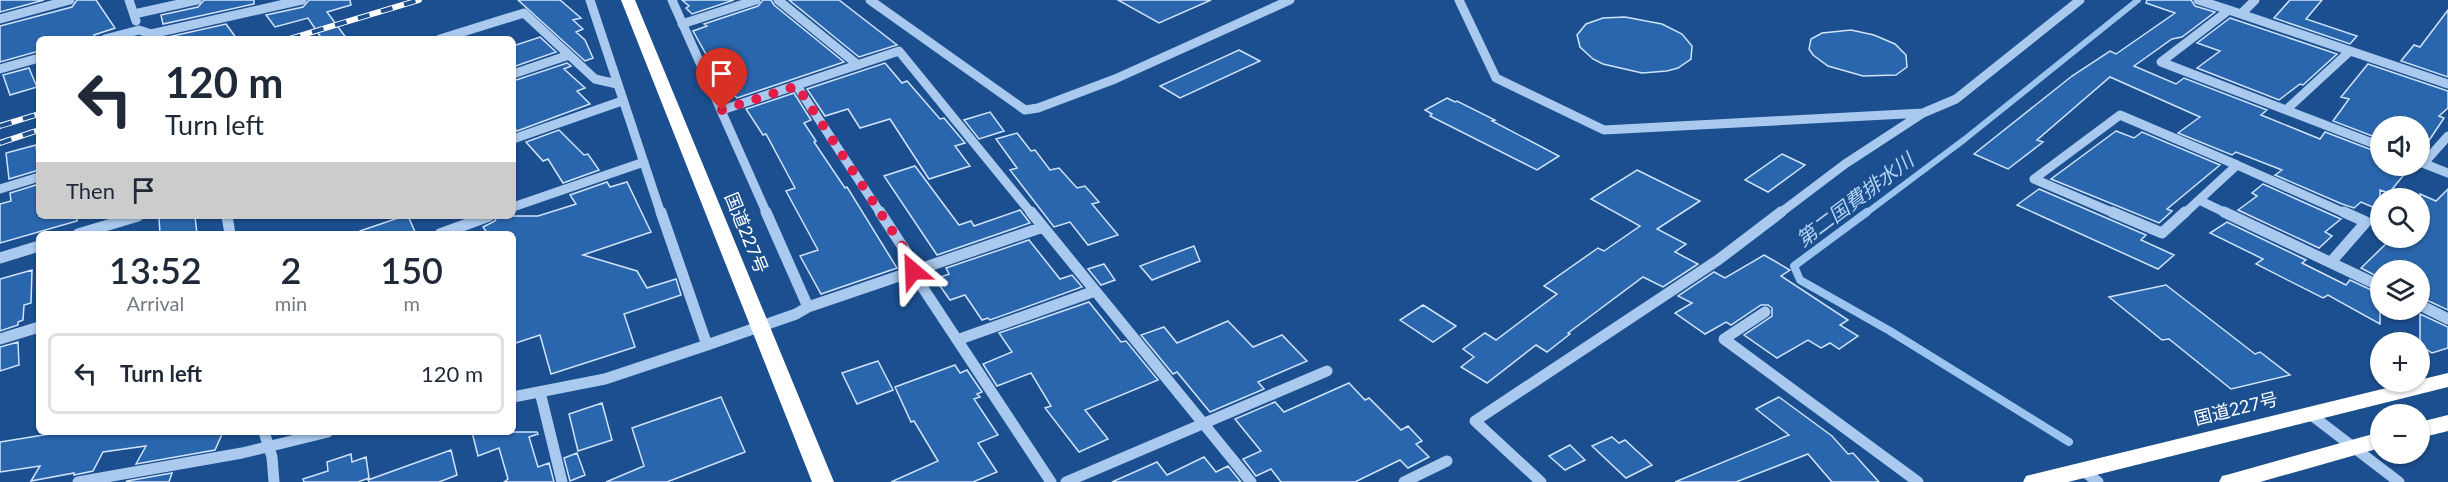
<!DOCTYPE html>
<html lang="en">
<head>
<meta charset="utf-8">
<style>
	:root { --surface:#fff; --page:#f6f6f7; --text:#1f2937; --muted:#747a83; --line:#e0e1e3 }
	body { margin:0; font-family:Lato,"Noto Sans JP",sans-serif; background:var(--page); color:var(--text); height:100vh; display:flex; flex-direction:column; font-size:22px; white-space:nowrap }
	* { box-sizing:border-box; margin:0 }
	p { font-size:20px; color:var(--muted) }
	.icon { flex:none; width:33px; height:33px; fill:none; stroke:currentColor; stroke-width:2; stroke-linecap:round; stroke-linejoin:round }
	.map { position:relative; flex:1; overflow:hidden }
	.drawer { position:absolute; left:36px; top:231px; width:480px; height:204px; display:flex; flex-direction:column; background:var(--surface); border-radius:9px; box-shadow:0 2px 4px #0004 }
	.drawer>* { flex:none }
	.hud { position:absolute; left:36px; top:36px; width:480px; height:183px; border-radius:9px; box-shadow:0 2px 4px #0004; background:#fff; color:var(--text); overflow:hidden }
	.buttons { position:absolute; left:2370px; top:116px; display:grid; gap:12px }
	.buttons a { display:grid; place-items:center; width:60px; height:60px; border-radius:50%; background:var(--surface); box-shadow:0 2px 4px #0004; font-size:30px }
	.pin { position:absolute; display:grid; place-items:center; width:51px; height:51px; color:#fff; margin:-62px -26px; border-radius:50% 50% 50% 0; rotate:-45deg; box-shadow:0 0 6px #0007 }
	.pin .icon { rotate:45deg }
	.me { position:absolute; width:66px; margin:-33px; rotate:334deg; stroke-linejoin:round; filter:drop-shadow(0 0 4px #0008) }
	.turn { display:flex; align-items:center; gap:21px; height:126px; padding:0 30px; font-size:27px }
	.turn .icon { width:78px; height:78px; stroke-width:2.5 }
	.turn b { display:block; font-size:42px; line-height:51px }
	.then { display:flex; align-items:center; height:57px; padding:0 30px; background:#0003; gap:12px; font-size:22px }
	.eta { display:flex; justify-content:space-evenly; align-items:center; height:102px; text-align:center }
	.eta b { font-size:36px; font-weight:600; line-height:42px }
	ul { padding:0; list-style:none }
	li { display:flex; align-items:center; gap:18px; height:81px; margin:0 12px 9px; padding:0 18px; border:3px solid var(--line); border-radius:9px }
	li div { flex:1 }
	li b { display:block; font-size:22px }
	li em { font-style:normal }
	.map>svg:first-child { display:block }
	.lines { fill:none; stroke-linecap:round; stroke-linejoin:round }
	.stream-far1 { stroke:#9cc4f0; stroke-width:6 }
	.stream { stroke:#9cc4f0; stroke-width:8 }
	.building { fill:#2a66ad; stroke:#cfe3fa; stroke-width:1.5 }
	.minor-far1 { stroke:#a9c9ee; stroke-width:9 }
	.minor { stroke:#a9c9ee; stroke-width:11 }
	.highway { fill:#fff; fill-rule:evenodd }
	.rail-casing { stroke:#fff; stroke-width:6 }
	.rail { stroke:#1b4f8f; stroke-width:4; stroke-dasharray:12; stroke-linecap:butt }
	.route { stroke:#e11d48; stroke-width:10; stroke-dasharray:0 18 }
	.labels { text-anchor:middle; stroke-width:6; stroke-linejoin:round; paint-order:stroke }
	.street-label { font-size:18px; fill:#fff; stroke:#1b4f8f }
	.water-label { font-size:20px; font-style:italic; fill:#b5d3f5; stroke:#1b4f8f }
</style>
</head>
<body>
<div class="map">
<svg width="2448" height="482" viewBox="0 0 2448 482">
	<rect width="100%" height="100%" fill="#1b4f8f"/>
	<g class="lines">
		<path class="stream-far1" d="M1865,214L1965,139L2138,0"/>
		<path class="stream" d="M1867,212L1794,266L1800,280L1890,331L2069,442"/>
	</g>
	<path class="building" d="M0,0H44L0,12Z
		M77,0H96L115,28L94,35L96,39H39V51L0,62V26L72,7Z
		M204,0H254V4L163,24L161,15L198,7Z
		M309,0H350L351,5L327,12L347,39H322L308,18L275,27L266,15L303,7Z
		M518,0H560L581,18L573,20L583,29L576,32L585,40L593,58L585,61Z
		M682,0H734L692,14L686,8L689,6Z
		M763,0H771L774,5L844,62L737,98L711,72L709,66L712,65L693,31L707,26L704,24L758,6Z
		M789,0H839L897,45L859,57Z
		M1118,0H1211L1159,23Z
		M2147,0H2191L2195,6L2215,12L2182,37L2172,39L2134,66L2176,84L2184,78L2267,110L2261,115L2320,139L2325,132L2380,153V165H2412L2389,193L2380,190V210L2361,202L2354,208L2342,204L2275,175L2282,170L2236,152L2232,155L2178,133L2200,117L2110,77L2037,140L2043,142L2008,169L1974,154L2072,76L2110,51L2116,54L2175,13L2146,3Z
		M2290,0H2322L2306,19L2357,36L2350,44L2274,18Z
		M2448,10V77L2401,61L2414,45L2420,47Z
		M1625,17L1662,24L1682,34L1692,46L1691,59L1678,68L1667,71L1642,73L1603,64L1593,59L1580,47L1577,35L1586,24L1603,18Z
		M2230,18L2337,54L2303,85L2300,84L2279,100L2197,68L2220,51L2197,43Z
		M226,24L237,39H169L168,37Z
		M1851,30L1874,35L1895,44L1906,55L1907,67L1896,75L1863,76L1828,66L1813,55L1809,49L1811,39L1822,33Z
		M540,37L556,52L513,67V46Z
		M1239,50L1260,61L1180,98L1160,86Z
		M567,63L571,66L564,69L585,88L577,91L590,104L517,131L513,126V81Z
		M885,63L902,83L907,81L940,119L944,118L949,124L965,143L955,146L970,166L929,179L890,119L860,128L848,109L825,116L807,89Z
		M2368,64L2448,91V108L2439,116L2444,118L2420,154V126H2380V139L2333,121L2349,99L2341,97Z
		M29,68L37,87L10,95L3,75Z
		M794,93L811,120L804,123L816,141L814,142L845,188L847,187L897,268L821,294L800,256L818,250L786,191L795,188L766,134L763,135L746,109Z
		M1447,98L1455,102L1457,101L1495,120L1492,121L1559,156L1537,170L1430,116L1432,114L1425,110Z
		M990,112L1004,131L979,139L964,120Z
		M559,130L584,155L588,154L599,170L563,183L548,159L543,161L526,142Z
		M2116,131L2134,138L2142,132L2220,165L2167,209L2172,211L2159,223L2051,179Z
		M1017,133L1031,151L1035,150L1050,170L1059,168L1077,188L1085,186L1099,202L1092,204L1118,235L1088,245L1070,222L1054,227L1010,170L1017,168L996,139Z
		M36,145L39,170L9,179L6,153Z
		M1782,154L1805,165L1768,192L1745,180Z
		M915,166L959,225L971,221L974,226L1020,210L1030,223L937,255L884,176Z
		M1637,170L1700,201L1657,229L1686,244L1675,252L1698,264L1663,287L1643,277L1568,333L1570,334L1547,352L1536,345L1487,383L1461,367L1474,357L1463,349L1485,333L1496,340L1557,294L1544,286L1598,248L1604,251L1640,226L1591,199Z
		M607,182L610,187L627,182L651,232L583,255L637,271L647,288L676,279L681,295L624,314L635,347L551,374L540,335L513,344V234H488L483,227L495,221L497,216H538L576,204L570,195Z
		M39,184V216H77V221L0,243V204L11,201L10,193Z
		M2263,184L2341,219L2325,232L2332,236L2319,248L2238,210L2257,196L2252,193Z
		M2039,189L2146,235L2141,240L2174,255L2158,269L2017,205Z
		M2448,189V310L2420,297V270H2380V278L2361,268L2393,237H2420V194L2436,201Z
		M167,216H195L197,234H160L159,218Z
		M404,216H408L416,234H361L360,231Z
		M2227,222L2306,260L2302,263L2346,285L2350,280L2380,294V324L2328,295L2323,298L2256,264L2263,259L2210,233Z
		M1029,240L1060,279L1072,275L1082,287L990,320L988,318L982,320L965,295L950,300L935,279L949,274L946,268Z
		M1194,246L1200,261L1152,280L1140,266Z
		M1764,255L1790,270L1781,276L1848,320L1840,325L1858,336L1839,349L1830,343L1821,348L1808,340L1777,358L1744,335L1772,316V308L1768,305H1761L1731,325L1726,322L1705,334L1675,313L1692,303L1678,296L1714,272L1725,278Z
		M1104,264L1115,280L1101,285L1088,269Z
		M32,270L31,303L24,305L23,320L18,322V325L0,331V279Z
		M2166,285L2255,354L2260,352L2290,375L2231,389L2169,339L2162,340L2109,297Z
		M1089,302L1121,342L1126,341L1158,380L1085,410L1108,439L1079,452L1045,408L1051,406L1031,373L997,386L983,364L1012,352L999,333Z
		M1423,305L1456,326L1433,342L1400,320Z
		M2420,314L2448,327V348L2432,353L2420,345Z
		M1228,321L1253,347L1282,335L1307,361L1258,382L1264,389L1210,412L1177,372L1173,374L1141,335L1164,327L1177,343Z
		M18,342L19,365L0,371V347Z
		M878,361L893,390L857,404L842,373Z
		M955,365L960,373L967,370L982,392L977,394L980,397L974,399L998,435L978,443L997,472L973,482H891L938,461L914,421L911,422L895,387Z
		M1349,383L1365,400L1369,398L1401,430L1408,426L1422,441L1416,444L1429,457L1408,468L1400,460L1355,482H1281L1271,469L1256,476L1243,459L1261,451L1235,419L1275,402L1284,412Z
		M721,397L745,452L667,482H606L644,466L632,428Z
		M1779,397L1832,436L1848,454L1853,453L1879,482H1832L1808,454L1736,482H1675L1789,435L1756,409Z
		M602,403L612,440L578,451L569,414Z
		M62,432H223L215,450L136,464L146,446L103,452L93,471L74,475V473L31,481L40,466L0,472V442Z
		M472,432H537L538,434L529,437L538,467L549,463L554,482H504L508,479L499,448L478,456Z
		M1612,437L1619,443L1625,440L1652,465L1626,478L1592,446Z
		M1570,445L1585,460L1565,470L1549,456Z
		M451,450L457,475L439,482H369L368,480Z
		M577,453L585,475L570,481L564,458Z
		M351,454L352,462L366,457L369,478L358,482H304L303,479L328,471L327,462Z
		M1204,457L1216,472L1228,466L1241,482H1112L1157,462L1167,475Z
		M172,473L169,482H126L127,481Z"/>
	<g class="lines">
		<path class="minor-far1" d="M129,0L136,21
			M590,0L661,214
			M672,0L767,214
			M778,0L858,65
			M870,0L1025,110L1038,108L1115,79L1290,0
			M1459,0L1496,78L1604,130L1923,113L1956,99L2080,0
			M2198,0L2229,10
			M134,14L197,0
			M2241,14L2255,0
			M0,19L70,0
			M682,24L756,0
			M105,39L139,30L151,34L302,0
			M440,39L524,13L595,79L617,84
			M0,69L39,58
			M513,74L569,55
			M797,86L881,214
			M722,110L899,51L1032,214
			M2286,110L2350,51
			M513,139L622,101
			M2380,146L2161,62L2229,10L2448,84
			M2420,162L2448,173
			M2424,163L2448,136
			M0,189L39,177
			M513,207L644,162
			M1779,214L1845,164L1923,113
			M2116,214L2034,179L2120,115L2237,165
			M2184,214L2199,200
			M2228,214L2199,200L2237,165L2347,214"/>
		<path class="minor" d="M661,212L707,345L796,314L808,307L1043,227
			M766,212L808,307
			M880,212L910,258L919,282L1051,482
			M1031,212L1251,482
			M2112,212L2162,233L2185,212
			M2224,212L2380,286
			M227,216L230,234
			M78,234L138,216
			M440,234L489,216
			M0,258L39,246
			M2331,262L2366,222L2344,212
			M2420,305L2448,319
			M1765,312L1724,339L1918,482
			M0,339L39,327
			M957,340L1095,291
			M540,392L562,482
			M513,397L605,379L707,345
			M2310,414L2399,482
			M264,432L272,457L274,482
			M2082,470L2098,482
			M78,482L242,453L328,432
			M1066,482L1327,371
			M1404,482L1447,461
			M1541,482L1475,421L1718,260L1781,212"/>
		<path class="highway" d="M621,0H635L834,482H812Z
			M2448,373V387L2068,482H2023L2026,476L2034,474Z
			M2448,415V431L2420,438V422Z
			M2380,432V448L2260,482H2219L2222,476L2230,474Z"/>
		<g class="rail-casing">
			<path id="rail" d="M289,39L419,0
				M0,126L39,114
				M0,143L39,130"/>
		</g>
		<use href="#rail" class="rail"/>
	</g>
	<g class="lines">
		<path class="route" d="M722,110L797,86L910,258L913,271"/>
	</g>
	<g class="labels">
		<g class="street-label">
			<text transform="translate(746 233) rotate(68)" y="6">国道227号</text>
			<text transform="translate(2236 409) rotate(-14)" y="6">国道227号</text>
		</g>
		<g class="water-label">
			<text transform="translate(1855 200) rotate(-37)" y="7">第二国費排水川</text>
		</g>
	</g>
</svg>
<div class="buttons">
<a><svg class="icon" aria-label="sound" viewBox="0 0 24 24"><path d="M4 9h4l5-4v14l-5-4H4zM17 9q2 3 0 6"/></svg></a>
<a><svg class="icon" aria-label="search" viewBox="0 0 24 24"><circle cx="10" cy="10" r="6"/><path d="M15 15l6 6"/></svg></a>
<a><svg class="icon" aria-label="layers" viewBox="0 0 24 24"><path d="M12 4l9 5-9 5-9-5zM3 14l9 5 9-5"/></svg></a>
<a>+</a>
<a>−</a>
</div>
<div class="pin" style="left:722px;top:110px;background:#d93025"><svg class="icon" aria-label="arrive" viewBox="0 0 24 24"><path d="M6 21V4h12l-3 4 3 4H6"/></svg></div>
<svg class="me" style="left:913px;top:271px" viewBox="-20 -20 40 40"><path d="M0-17L14 15 0 8-14 15z" fill="#e11d48" stroke="#fff" stroke-width="4"/></svg>
<div class="hud">
<div class="turn"><svg class="icon" aria-label="left" viewBox="0 0 24 24"><path d="M17 20v-9H6M10 6l-5 5 5 5"/></svg><div><b>120 m</b>Turn left</div></div>
<div class="then">Then<svg class="icon" aria-label="arrive" viewBox="0 0 24 24"><path d="M6 21V4h12l-3 4 3 4H6"/></svg></div>
</div>
<section class="drawer">
<div class="eta">
<div><b>13:52</b><p>Arrival</p></div>
<div><b>2</b><p>min</p></div>
<div><b>150</b><p>m</p></div>
</div>
<ul>
<li><svg class="icon" aria-label="left" viewBox="0 0 24 24"><path d="M17 20v-9H6M10 6l-5 5 5 5"/></svg><div><b>Turn left</b></div><em>120 m</em></li>
</ul>
</section>
</div>
</body>
</html>
